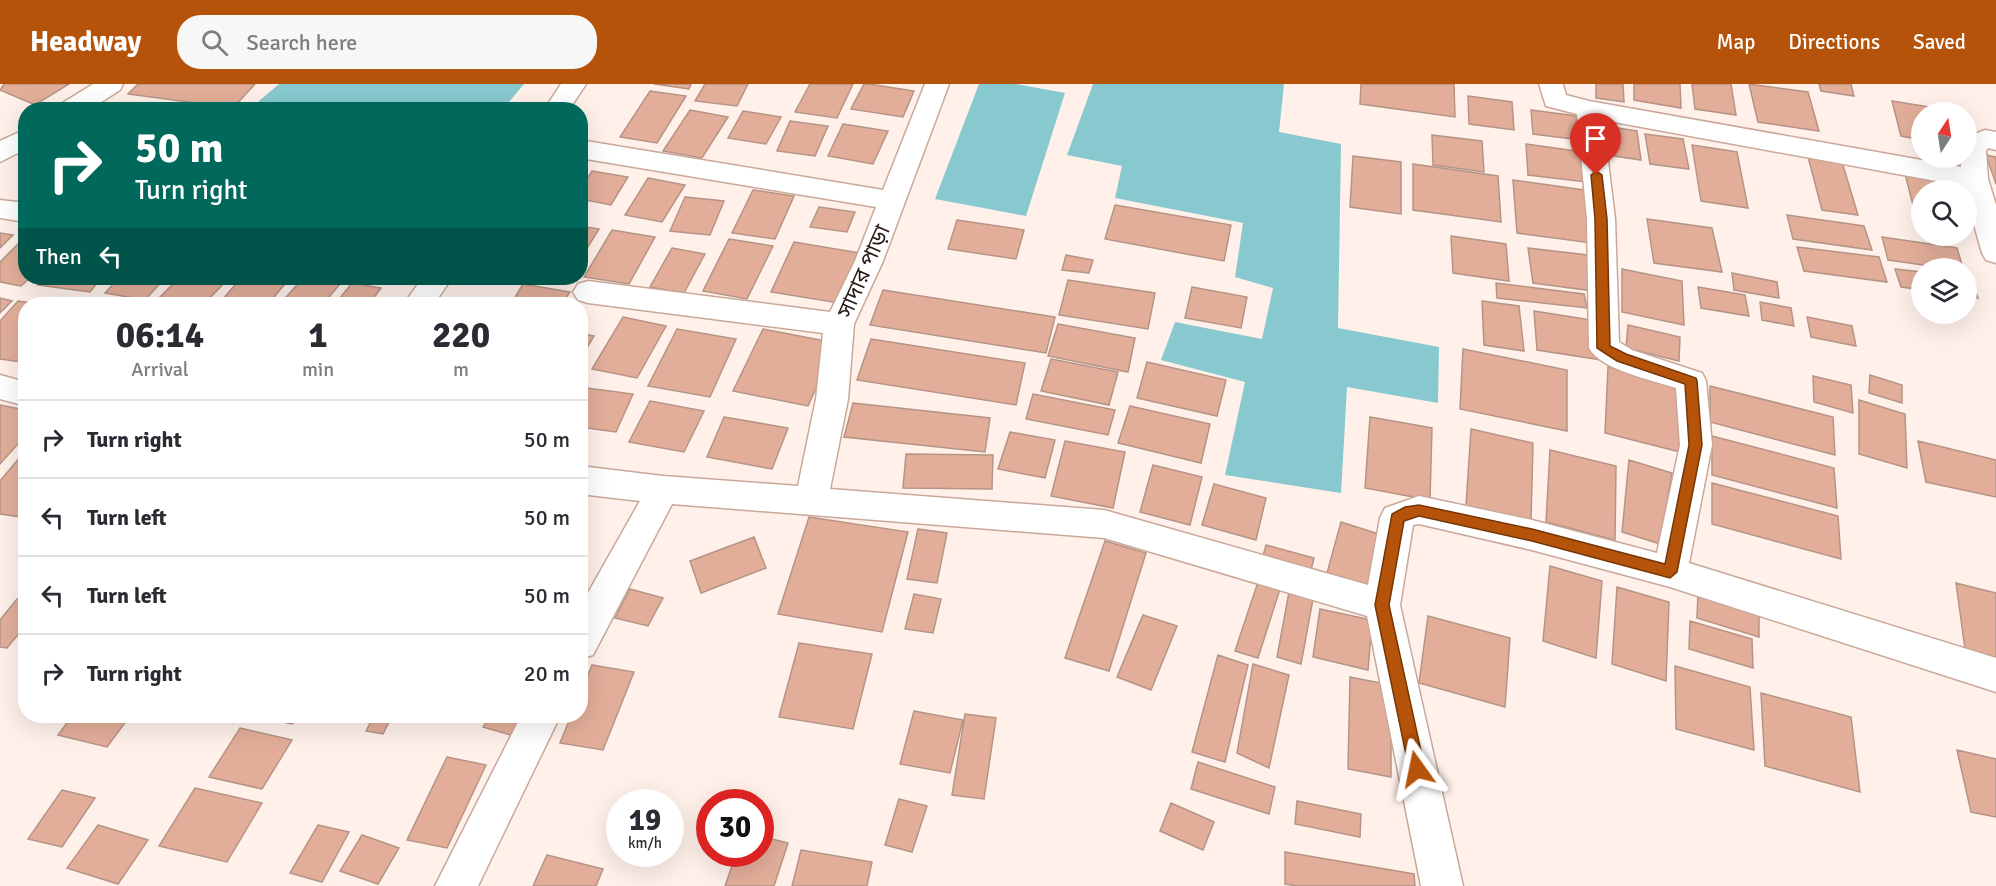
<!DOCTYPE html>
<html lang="en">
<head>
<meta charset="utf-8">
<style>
	:root { --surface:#fff; --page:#f7f7f7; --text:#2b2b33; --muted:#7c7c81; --line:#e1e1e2; --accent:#b45309 }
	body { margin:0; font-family:Signika,"Noto Sans Bengali",sans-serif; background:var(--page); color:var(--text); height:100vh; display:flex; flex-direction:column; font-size:22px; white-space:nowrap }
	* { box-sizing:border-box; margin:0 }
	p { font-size:20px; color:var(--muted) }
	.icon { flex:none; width:33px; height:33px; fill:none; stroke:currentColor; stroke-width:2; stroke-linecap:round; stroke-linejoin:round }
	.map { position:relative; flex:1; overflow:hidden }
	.drawer { position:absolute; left:18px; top:213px; width:570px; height:426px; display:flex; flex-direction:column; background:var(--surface); border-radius:24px; box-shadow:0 6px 24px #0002 }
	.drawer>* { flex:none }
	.hud { position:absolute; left:18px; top:18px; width:570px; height:183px; border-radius:24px; box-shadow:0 6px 24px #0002; background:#00695c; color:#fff; overflow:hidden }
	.needle { width:39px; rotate:12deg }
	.tools { position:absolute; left:1911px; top:18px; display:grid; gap:12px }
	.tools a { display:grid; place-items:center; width:66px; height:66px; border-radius:50%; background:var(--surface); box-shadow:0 6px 24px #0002; font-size:30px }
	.speed { position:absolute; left:606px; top:705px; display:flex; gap:12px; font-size:30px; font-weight:700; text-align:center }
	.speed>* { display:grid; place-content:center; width:78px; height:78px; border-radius:50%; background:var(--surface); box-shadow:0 6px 24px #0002; line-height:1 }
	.speed small { font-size:15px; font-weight:400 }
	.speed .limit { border:9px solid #d22; background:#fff; color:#111 }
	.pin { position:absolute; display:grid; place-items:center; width:51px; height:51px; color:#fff; margin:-62px -26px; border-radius:50% 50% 50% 0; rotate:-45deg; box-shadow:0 0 6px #0007 }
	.pin .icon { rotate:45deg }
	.me { position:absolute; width:66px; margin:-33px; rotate:348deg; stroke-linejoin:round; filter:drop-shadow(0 0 4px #0008) }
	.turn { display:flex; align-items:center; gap:21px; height:126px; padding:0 18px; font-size:27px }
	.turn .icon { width:78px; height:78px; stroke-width:2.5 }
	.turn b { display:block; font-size:42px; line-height:51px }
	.then { display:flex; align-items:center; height:57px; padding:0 18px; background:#0003; gap:12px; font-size:22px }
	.eta { display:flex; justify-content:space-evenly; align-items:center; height:102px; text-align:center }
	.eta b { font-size:36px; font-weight:700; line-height:42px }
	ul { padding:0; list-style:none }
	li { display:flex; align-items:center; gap:18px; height:78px; padding:0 18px; border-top:2px solid var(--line) }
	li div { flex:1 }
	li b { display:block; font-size:22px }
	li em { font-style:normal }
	header { display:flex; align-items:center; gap:36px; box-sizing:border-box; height:84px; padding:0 30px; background:var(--accent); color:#fff }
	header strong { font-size:28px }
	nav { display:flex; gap:33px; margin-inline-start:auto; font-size:21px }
	.search { width:420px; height:54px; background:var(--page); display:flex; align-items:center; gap:15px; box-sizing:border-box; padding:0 21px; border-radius:24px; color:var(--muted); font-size:22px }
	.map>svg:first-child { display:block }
	.water { fill:#87c9cf }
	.building { fill:#e2ae99; stroke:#b59486; stroke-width:1.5 }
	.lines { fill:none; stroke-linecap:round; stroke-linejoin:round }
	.street-casing { stroke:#caa899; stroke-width:3 }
	.street { fill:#fff; fill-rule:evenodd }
	.route { fill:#b45309; stroke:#753606; stroke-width:1.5 }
	.labels { text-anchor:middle; stroke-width:4.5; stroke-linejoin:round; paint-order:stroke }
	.street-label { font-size:22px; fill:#261914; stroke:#fff }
</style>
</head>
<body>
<header>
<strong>Headway</strong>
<div class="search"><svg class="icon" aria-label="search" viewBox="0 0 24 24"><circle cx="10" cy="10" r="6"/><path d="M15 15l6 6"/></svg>Search here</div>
<nav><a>Map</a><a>Directions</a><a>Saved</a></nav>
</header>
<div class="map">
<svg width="1996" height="802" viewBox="0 0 1996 802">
	<rect width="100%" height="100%" fill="#fff0ea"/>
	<path class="water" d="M279,0H524L503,25H250Z
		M979,0H1016L1065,9L1026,132L935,115Z
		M1093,0H1284L1279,48L1341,60L1338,244L1439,263L1438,319L1347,303L1341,409L1225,391L1245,298L1161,276L1175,238L1262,255L1273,204L1235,193L1243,139L1115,114L1122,82L1067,71Z"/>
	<path class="building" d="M4,0H69L35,21L0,6Z
		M138,0H255L233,24L128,10Z
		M654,0H691L689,5Z
		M705,0H748L737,22L695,17Z
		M810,0H853L837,34L795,28Z
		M864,0H869L914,7L903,33L851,25Z
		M1361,0H1454L1455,33L1360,20Z
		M1596,0H1623L1624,18L1596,14Z
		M1634,0H1680L1681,24L1634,16Z
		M1692,0H1731L1736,31L1695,25Z
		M1749,0L1808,8L1819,47L1758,38Z
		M1819,0H1851L1854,12L1821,7Z
		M650,7L686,12L657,59L620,53Z
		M1468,12L1512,18L1514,46L1469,40Z
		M1892,17L1935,24L1937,28H1922V56L1901,52Z
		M152,20L197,26H129L134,21L149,23Z
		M690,26L728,33L702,74L663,67Z
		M1531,26L1577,32L1580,56L1533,50Z
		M743,27L781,33L766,60L728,54Z
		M790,37L828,42L815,72L777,67Z
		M843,40L888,47L873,80L828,72Z
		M1611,43L1637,47L1641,76L1614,72Z
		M1645,50L1683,55L1689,85L1650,80Z
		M1432,51L1482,57L1484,88L1433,81Z
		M1526,60L1583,68L1586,98L1528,91Z
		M1692,61L1737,68L1748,124L1701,117Z
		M1986,71L1996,73V100Z
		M1353,72L1401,78V130L1350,123Z
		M1808,73L1842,78L1858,131L1822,126Z
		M1413,80L1498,92L1501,138L1413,126Z
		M1904,86L1952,94L1955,106H1922V131L1915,129Z
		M592,87L628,93L611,121L580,115V106Z
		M648,94L685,101L662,138L625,131Z
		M1513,96L1584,106L1591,159L1517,149Z
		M753,106L794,112L775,155L732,149Z
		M685,113L724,117L710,151L670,147Z
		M1115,121L1231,141L1224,177L1105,155Z
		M819,123L855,128L847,148L810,143Z
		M1787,131L1864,142L1872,166L1793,155Z
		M1647,135L1712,144L1722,188L1654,179Z
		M957,136L1024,146L1016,175L948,165Z
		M580,142L599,145L581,174L580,173Z
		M612,146L655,153L629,200L584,193Z
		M0,149L13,151L0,164Z
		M1451,152L1506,160L1509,197L1453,189Z
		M1882,153L1957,164L1963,184H1945L1888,176Z
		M23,155L26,194H30L21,202L0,198V178Z
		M729,155L773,162L747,215L703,207Z
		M794,158L866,170L845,220L771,208Z
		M1797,163L1879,173L1887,198L1804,187Z
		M672,164L705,170L684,209L650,203Z
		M1528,164L1588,171L1594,207L1533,199Z
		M1066,171L1093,176L1089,189L1062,186Z
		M1622,185L1682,197L1684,241L1622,228Z
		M1895,185L1922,188V206L1901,203Z
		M1732,189L1777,198L1779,214L1734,206Z
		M45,194H101L90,208L38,201Z
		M119,194H165L145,216L105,209Z
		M179,194H229L204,220H189L159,214Z
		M241,194H290L268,220H245L222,216Z
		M303,194H345L323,220H280Z
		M1966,195L1971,196L1978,214L1966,212Z
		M1068,196L1155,209L1148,245L1059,231Z
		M352,199L381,204L369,220H335Z
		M1496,199L1584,210L1587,224L1497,214Z
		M523,200L570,208L562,220H511Z
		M1192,203L1247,213L1241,244L1185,234Z
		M1698,203L1745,211L1749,232L1701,224Z
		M883,206L1055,233L1046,269L870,241Z
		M0,214L12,217L0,229Z
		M455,215L496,220H452Z
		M18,217L40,220H26V272L21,278L0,275V237Z
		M1482,217L1519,222L1524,267L1484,261Z
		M1760,218L1791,224L1794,242L1762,236Z
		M1534,227L1597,237L1602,276L1537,266Z
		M623,233L666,242L637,294L592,285Z
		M1807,233L1852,242L1856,262L1811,253Z
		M1058,240L1135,254L1128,288L1048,272Z
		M1628,241L1680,253L1679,277L1626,264Z
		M677,245L736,255L710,313L648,302Z
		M763,245L836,259L808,322L733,307Z
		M580,249L594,252L580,275Z
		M871,255L1025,279L1016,321L857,296Z
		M1463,265L1567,286V347L1460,325Z
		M1051,275L1118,288L1109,321L1041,307Z
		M1147,278L1226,296L1217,332L1137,314Z
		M1608,283L1679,300L1680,368L1605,349Z
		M1870,291L1902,301V319L1869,309Z
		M1813,292L1851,301L1853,329L1814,318Z
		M1710,302L1833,333L1835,371L1710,338Z
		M587,304L633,310L616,348L580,343V316Z
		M1033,310L1115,326L1108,351L1026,335Z
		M1859,316L1905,330L1907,384L1859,370Z
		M650,317L704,327L684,368L629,358Z
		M853,319L990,334L985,368L844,353Z
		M0,321L26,326V351L0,380Z
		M1130,322L1210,340L1201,379L1118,359Z
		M724,333L788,344L772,385L707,373Z
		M1370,333L1432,344L1430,416L1365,404Z
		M1471,345L1533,359L1531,437L1466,422Z
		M1010,348L1055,356L1045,394L998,385Z
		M1712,352L1834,384L1837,424L1712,391Z
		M1065,357L1125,368L1113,424L1051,412Z
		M1918,357L1996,376V413L1926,398Z
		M26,366V434L0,430V397Z
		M1550,366L1616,382L1615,456L1546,438Z
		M906,370L993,371L992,405L903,404Z
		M1629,376L1672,389L1660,460L1622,448Z
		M1153,381L1202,393L1190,441L1140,428Z
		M1712,399L1838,432L1841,475L1712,440Z
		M1214,400L1266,414L1256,456L1202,441Z
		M809,433L908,448L882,548L778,530Z
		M1341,438L1382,451L1370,503L1327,489Z
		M918,445L947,449L937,499L907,495Z
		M754,453L766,484L701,509L690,477Z
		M1105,457L1146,469L1109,587L1065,574Z
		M1266,461L1314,474L1310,490L1262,476Z
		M1550,482L1602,497L1596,574L1543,557Z
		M1258,498L1280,505L1258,574L1235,567Z
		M1956,499L1996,509V573L1965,565Z
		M1617,503L1669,518L1666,597L1612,580Z
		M630,505L663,514L648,542L615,534Z
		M1289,508L1313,515L1301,580L1277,573Z
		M1698,508L1759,526V553L1697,534Z
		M914,510L941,515L933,549L905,545Z
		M17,515L26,517V541L7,564L0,563V536Z
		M1320,525L1372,536L1368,586L1313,573Z
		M1143,531L1177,542L1151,606L1117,593Z
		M1428,532L1510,554L1505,623L1419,599Z
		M1690,537L1752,555L1753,584L1689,565Z
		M799,559L872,570L853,645L779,633Z
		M1218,571L1248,581L1225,678L1192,668Z
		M1253,580L1289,591L1269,684L1237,669Z
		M592,581L634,588L603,666L560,659L571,632H580V609Z
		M1675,582L1750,603L1754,666L1676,645Z
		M1350,593L1391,601V693L1348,685Z
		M1761,609L1851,633L1860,708L1765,682Z
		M914,627L963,636L950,689L900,680Z
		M965,630L996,634L984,715L952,711Z
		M72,632H130L107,663L58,651Z
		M253,632H298L292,640Z
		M374,632H392L383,650L366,647Z
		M490,632H534L521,654L483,643Z
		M240,644L292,656L262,705L209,693Z
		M1957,666L1996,675V733L1971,728Z
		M447,673L486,681L447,764L407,756Z
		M1198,678L1275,703L1269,730L1191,705Z
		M195,704L262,719L227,778L159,762Z
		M62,706L95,714L62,763L28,755Z
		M899,715L927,722L912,768L885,761Z
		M1297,717L1361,730L1360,753L1295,740Z
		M1171,719L1214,738L1203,766L1160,747Z
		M98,741L148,756L118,800L67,784Z
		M318,741L349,748L322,798L290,789Z
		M362,751L399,764L378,800L340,787Z
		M760,752L788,759L774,802H725L736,770H760Z
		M801,766L872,778L867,802H792Z
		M1285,768L1414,790L1415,802H1298L1285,800Z
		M547,771L603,785L596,802H533Z"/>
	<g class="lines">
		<g class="street-casing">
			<path id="street" d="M93,0H123L120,6L89,26H58L61,20Z
				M561,0H586L569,26H544Z
				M925,0H949L883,177L854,240L848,315L830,405L1104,426L1368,501L1380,434L1385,424L1419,412L1532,436L1657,469L1680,361L1676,304C1652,296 1601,286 1589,264L1587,135L1577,30L1546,22L1539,0H1563L1566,11L1589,17L1961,83L1960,74H1966L1967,53L1985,46L1996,48V66L1988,64L1986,67L1988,95L1996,121V179L1986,176L1982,169L1963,102L1603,36L1615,135L1619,258L1632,266L1702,289L1706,297L1712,361L1689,479L1996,574V608L1670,503L1532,466L1419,440L1413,441L1400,521L1463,802H1421L1367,532L1104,454L672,420L593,571L580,575V523L640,417L580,410V382L663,392L798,402L816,315L823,249L588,219L578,216L573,208L578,200L588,197L830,228L855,177L876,123L580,74V56L883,106Z
				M26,45V65L0,78V57Z
				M0,116L26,119V138L0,134Z
				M422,194H452L434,220H404Z
				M0,291L26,298V322L0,315Z
				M521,632H560L478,802H435Z"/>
		</g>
		<use href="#street" class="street"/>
	</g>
	<path class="route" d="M1596,87L1602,91L1607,135L1610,262L1626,270L1696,294L1697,297L1702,361L1677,488L1670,494L1532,457L1419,432L1404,437L1389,521L1425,685L1423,690L1417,693L1412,690L1409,685L1375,521L1392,430L1405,423L1419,421L1532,445L1665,480L1689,361L1685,300L1617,277L1597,264L1595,135L1591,91Z"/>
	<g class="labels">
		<g class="street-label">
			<text transform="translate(863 187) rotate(-66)" y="8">সাদার পাড়া</text>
		</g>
	</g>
</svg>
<div class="tools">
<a><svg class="needle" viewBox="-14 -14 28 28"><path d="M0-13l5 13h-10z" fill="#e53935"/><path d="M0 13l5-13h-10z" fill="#7c7c81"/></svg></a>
<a><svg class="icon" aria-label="search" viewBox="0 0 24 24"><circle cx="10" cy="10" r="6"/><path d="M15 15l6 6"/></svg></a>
<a><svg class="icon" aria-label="layers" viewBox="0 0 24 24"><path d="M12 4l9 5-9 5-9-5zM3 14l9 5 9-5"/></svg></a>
</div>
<div class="speed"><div>19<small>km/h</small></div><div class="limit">30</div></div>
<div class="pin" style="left:1596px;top:91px;background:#d93025"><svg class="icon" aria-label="arrive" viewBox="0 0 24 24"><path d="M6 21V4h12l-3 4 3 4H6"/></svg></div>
<svg class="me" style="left:1417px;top:685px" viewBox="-20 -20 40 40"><path d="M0-17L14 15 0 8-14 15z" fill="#b45309" stroke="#fff" stroke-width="4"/></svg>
<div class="hud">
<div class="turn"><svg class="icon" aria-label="right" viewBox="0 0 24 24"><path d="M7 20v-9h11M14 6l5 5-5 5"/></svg><div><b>50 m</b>Turn right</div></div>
<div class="then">Then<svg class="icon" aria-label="left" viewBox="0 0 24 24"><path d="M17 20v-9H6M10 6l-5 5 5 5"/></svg></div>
</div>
<section class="drawer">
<div class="eta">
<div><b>06:14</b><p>Arrival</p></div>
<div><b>1</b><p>min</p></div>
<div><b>220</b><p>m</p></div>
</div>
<ul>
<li><svg class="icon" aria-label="right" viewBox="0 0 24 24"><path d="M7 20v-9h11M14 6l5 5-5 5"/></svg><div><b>Turn right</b></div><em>50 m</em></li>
<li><svg class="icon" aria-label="left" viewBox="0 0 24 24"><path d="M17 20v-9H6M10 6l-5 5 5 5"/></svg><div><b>Turn left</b></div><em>50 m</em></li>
<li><svg class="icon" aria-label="left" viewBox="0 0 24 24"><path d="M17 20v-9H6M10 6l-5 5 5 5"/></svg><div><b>Turn left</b></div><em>50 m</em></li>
<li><svg class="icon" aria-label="right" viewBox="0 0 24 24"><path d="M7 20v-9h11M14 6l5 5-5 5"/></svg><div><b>Turn right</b></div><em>20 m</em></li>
</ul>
</section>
</div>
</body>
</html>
